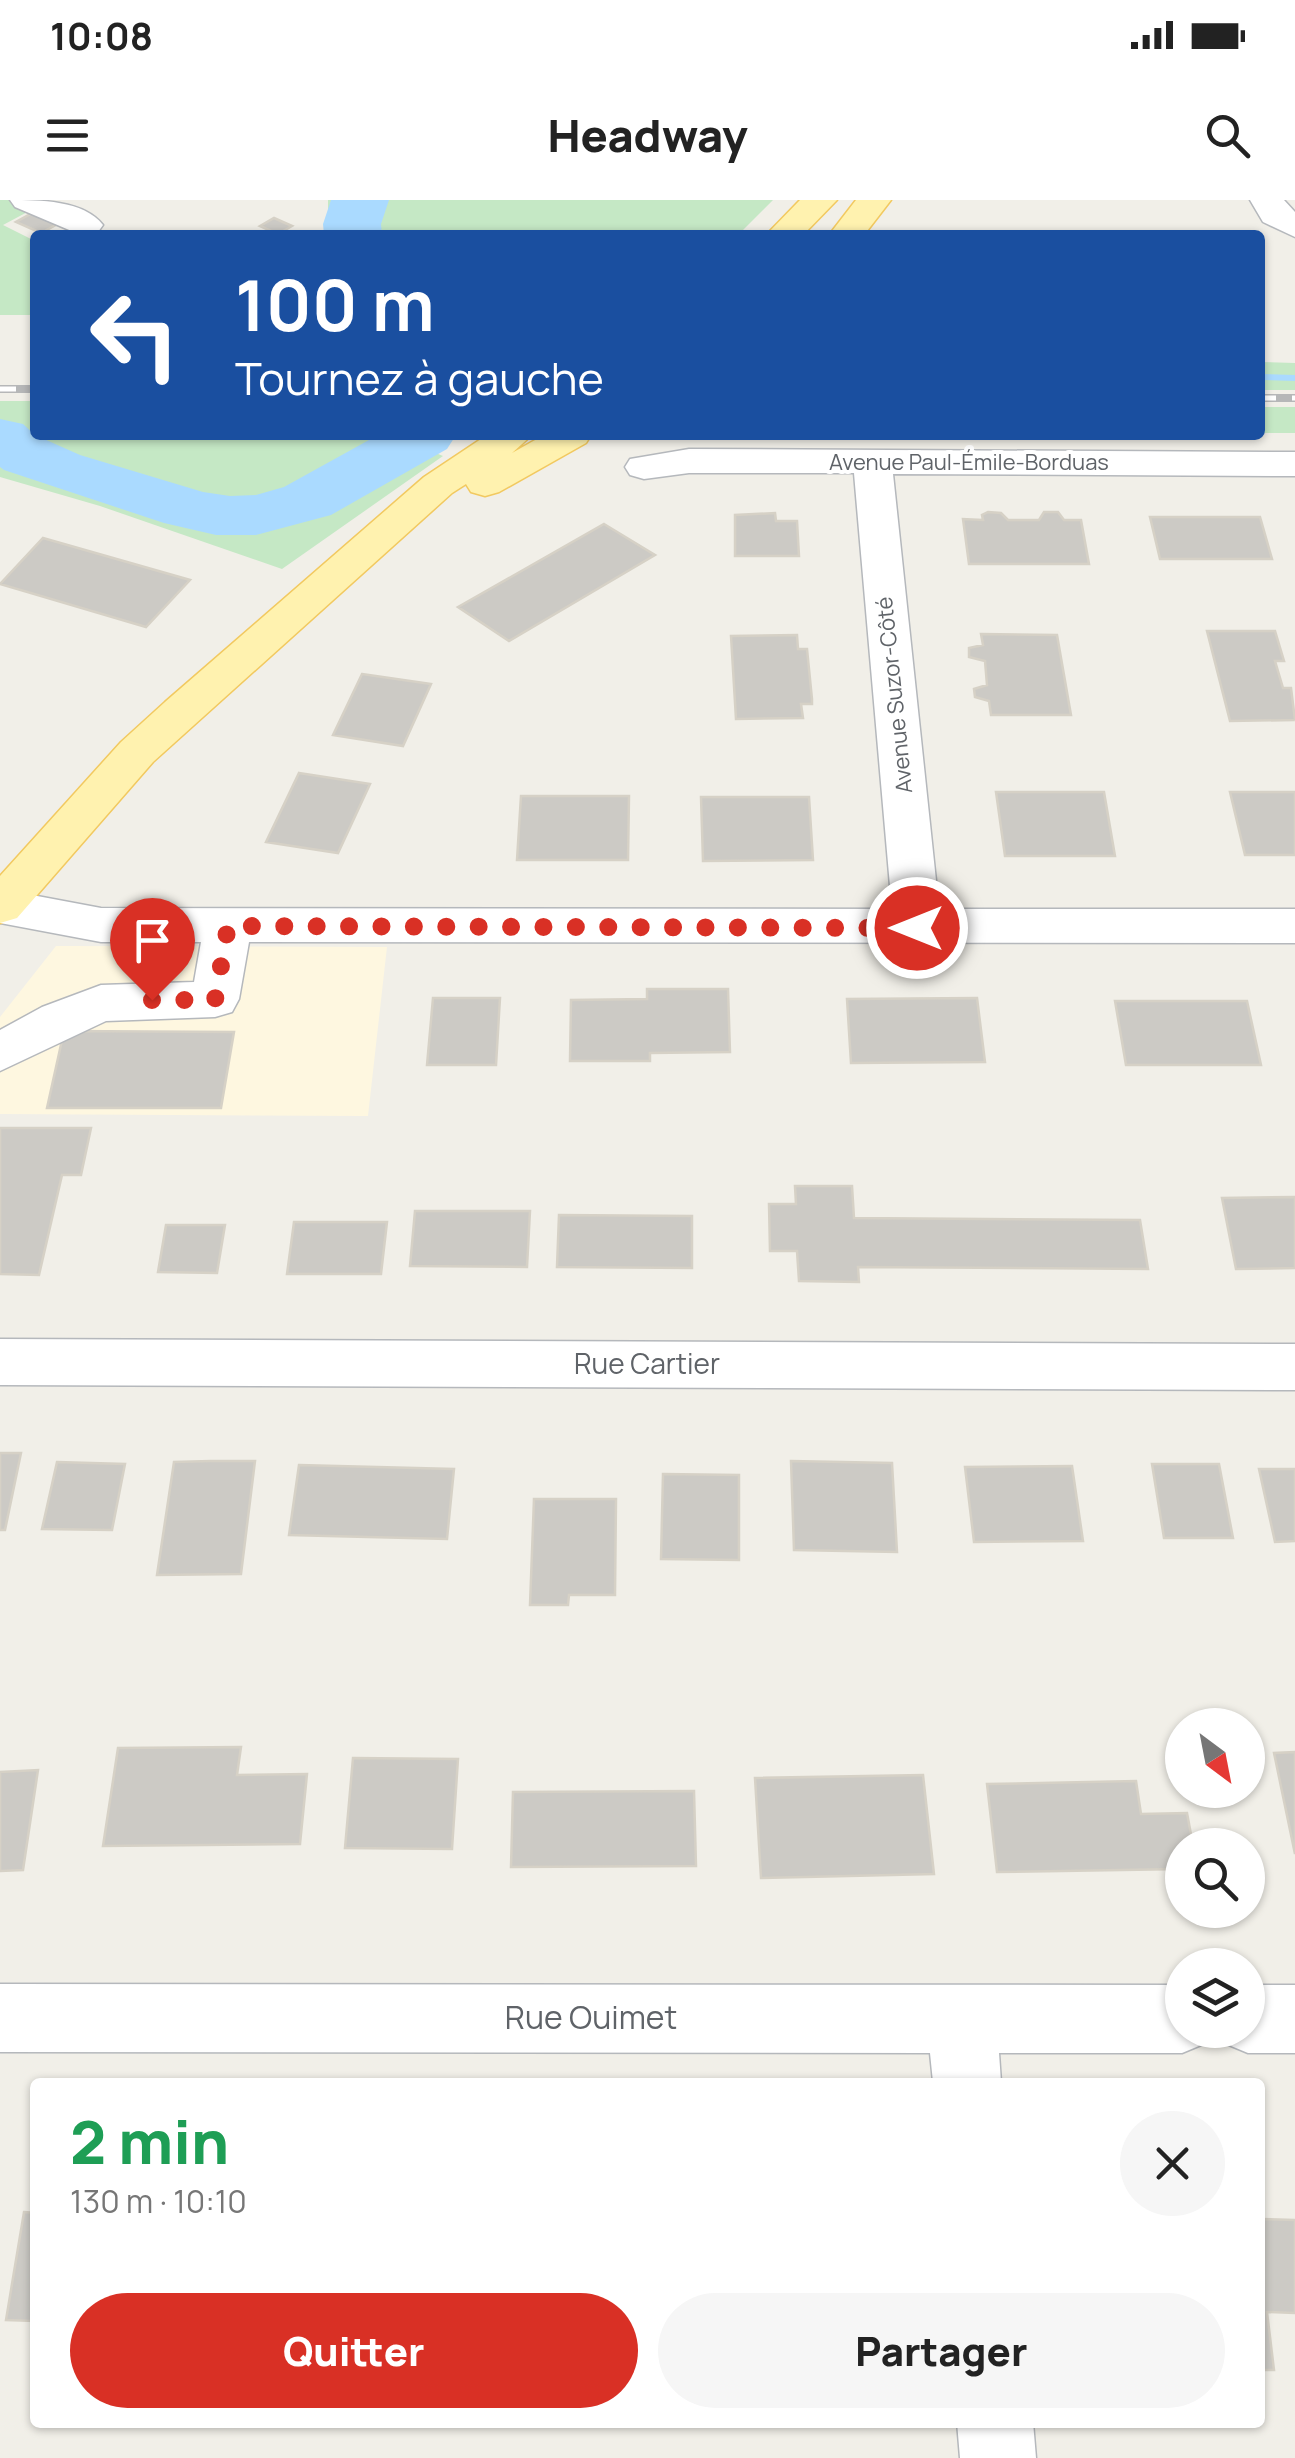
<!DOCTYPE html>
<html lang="fr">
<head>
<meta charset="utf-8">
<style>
	:root { --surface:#fff; --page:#f6f6f6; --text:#222; --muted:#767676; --accent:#d93025 }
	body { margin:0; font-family:Manrope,sans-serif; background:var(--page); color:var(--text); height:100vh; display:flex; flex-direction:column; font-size:38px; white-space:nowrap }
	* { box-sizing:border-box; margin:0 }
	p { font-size:32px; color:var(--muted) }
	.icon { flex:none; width:55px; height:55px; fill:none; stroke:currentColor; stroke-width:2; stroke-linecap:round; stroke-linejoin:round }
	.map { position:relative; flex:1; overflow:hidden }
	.sheet { position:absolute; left:30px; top:1878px; width:1235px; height:350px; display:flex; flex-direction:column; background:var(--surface); border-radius:10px; box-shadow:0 2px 8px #0004 }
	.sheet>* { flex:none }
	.hud { position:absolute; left:30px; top:30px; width:1235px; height:210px; border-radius:10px; box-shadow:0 2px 8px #0004; background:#1a4fa0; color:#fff; overflow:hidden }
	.needle { width:65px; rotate:148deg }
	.tools { position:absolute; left:1165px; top:1508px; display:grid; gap:20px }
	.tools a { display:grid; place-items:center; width:100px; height:100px; border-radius:50%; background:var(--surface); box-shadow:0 2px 8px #0004; font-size:50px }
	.pin { position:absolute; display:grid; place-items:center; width:85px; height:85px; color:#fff; margin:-102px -42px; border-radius:50% 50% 50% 0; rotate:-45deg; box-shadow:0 0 10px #0007 }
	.pin .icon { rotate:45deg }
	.me { position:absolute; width:110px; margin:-55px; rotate:270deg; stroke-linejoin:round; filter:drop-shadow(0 0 8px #0008) }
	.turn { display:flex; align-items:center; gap:35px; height:210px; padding:0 40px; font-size:45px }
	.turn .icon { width:130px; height:130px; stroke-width:2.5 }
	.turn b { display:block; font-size:70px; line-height:85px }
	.round { display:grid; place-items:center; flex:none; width:105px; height:105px; border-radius:52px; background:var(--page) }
	.head { display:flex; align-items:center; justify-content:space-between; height:170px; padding:0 40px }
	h1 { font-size:60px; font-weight:800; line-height:75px; color:#1e9e55 }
	.cta { display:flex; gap:20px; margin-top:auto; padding:20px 40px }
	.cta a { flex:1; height:115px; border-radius:60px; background:var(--accent); color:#fff; font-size:40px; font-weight:800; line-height:115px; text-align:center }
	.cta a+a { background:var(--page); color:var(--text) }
	.status { display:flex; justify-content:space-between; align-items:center; height:70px; padding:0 50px; background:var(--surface); direction:ltr }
	.status svg { height:28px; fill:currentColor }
	header { display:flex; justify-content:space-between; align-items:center; height:130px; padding:0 40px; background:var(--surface); font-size:45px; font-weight:800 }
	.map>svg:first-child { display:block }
	.commercial { fill:#fef7e0 }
	.green { fill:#c5e8c5 }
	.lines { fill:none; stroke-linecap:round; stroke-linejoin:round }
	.stream { fill:#aadaff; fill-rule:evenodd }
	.river { fill:#aadaff; fill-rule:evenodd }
	.building { fill:#cccac5; stroke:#d6d1c6; stroke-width:2.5 }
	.minor-casing { stroke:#b5b8bc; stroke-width:3 }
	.major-casing { stroke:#f2c960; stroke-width:3 }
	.minor { fill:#fff; fill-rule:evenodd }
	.major { fill:#fff2af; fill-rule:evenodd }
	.rail-casing { stroke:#b6b7b8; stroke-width:8 }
	.rail { stroke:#fff; stroke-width:5; stroke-dasharray:16; stroke-linecap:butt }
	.route { stroke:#d93025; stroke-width:18; stroke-dasharray:0 32.4 }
	.labels { text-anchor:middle; stroke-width:8; stroke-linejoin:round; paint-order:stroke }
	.far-street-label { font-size:22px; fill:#5f6368; stroke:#fff }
	.street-label { font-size:28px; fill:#5f6368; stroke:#fff }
	.near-street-label { font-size:32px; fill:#5f6368; stroke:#fff }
</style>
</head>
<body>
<div class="status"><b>10:08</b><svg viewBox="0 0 49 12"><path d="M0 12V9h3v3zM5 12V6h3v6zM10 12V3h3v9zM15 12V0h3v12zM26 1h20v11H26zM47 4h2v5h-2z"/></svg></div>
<header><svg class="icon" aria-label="menu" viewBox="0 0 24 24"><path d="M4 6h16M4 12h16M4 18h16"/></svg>Headway<svg class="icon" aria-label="search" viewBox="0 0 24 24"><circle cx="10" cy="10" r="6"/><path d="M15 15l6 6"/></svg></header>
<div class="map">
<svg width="1295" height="2258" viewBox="0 0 1295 2258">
	<rect width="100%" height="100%" fill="#f1efe8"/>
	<path class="commercial" d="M56,746L387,747L368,916L0,914V817Z"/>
	<path class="green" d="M0,0H12L33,9L3,25L35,41L32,115H0Z
		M328,0H773L738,35H328Z
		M1260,162L1295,163V190H1260Z
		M0,201H35V235H375L402,261L431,251L443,256L282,369L100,306L0,277Z
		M1260,207H1295V233H1260Z"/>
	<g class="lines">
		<path class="stream" d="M1260,174L1295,175V181L1260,180Z"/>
		<path class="river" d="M331,0H389L381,24L382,35H324L323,24Z
			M0,219L23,224L35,235L80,255L203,292L230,296L256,295L284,287L378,235H456L447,249L331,315L256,335H216L164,323L4,270L0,267Z"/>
	</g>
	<path class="building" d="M36,11L61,22L41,33L16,22Z
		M274,18L292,26L278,34L260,26Z
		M988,312L1001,313L1008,320H1039L1044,312H1058L1064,320H1081L1089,364H969L963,319L983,320L982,315Z
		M775,313L776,321H797L799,356H735V315Z
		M1150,317H1260L1272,359H1160Z
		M604,324L655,355L509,441L458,407Z
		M43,338L190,380L146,427L0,384Z
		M1207,431H1275L1284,461H1275L1283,488H1291L1295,520L1230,521Z
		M981,434L1057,435L1071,515H991L989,501L975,497L974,489L987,485L985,461L969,457V448L983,445Z
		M797,435L798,449H807L812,499V504H801L803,518L736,519L731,436Z
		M362,474L431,484L403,546L333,535Z
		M299,573L370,584L338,653L266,642Z
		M996,592H1104L1115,656H1005Z
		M1230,592H1295V655H1245Z
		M521,596H629L628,660H517Z
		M701,597H809L813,660L703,661Z
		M647,789H728L730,852L650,853V861H570L571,800L647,799Z
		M433,798H500L496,865H427Z
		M977,798L985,862L851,863L847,799Z
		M1115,801H1247L1261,865H1126Z
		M64,831L234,832L221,908H47Z
		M0,928H91L81,975H62L39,1075L0,1074Z
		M795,986H852L854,1018L1140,1020L1148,1069L858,1067L859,1082L799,1081L797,1051H770L769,1004H796Z
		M1295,997V1068L1236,1069L1222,998Z
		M415,1011H530L527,1067L410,1066Z
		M559,1015L692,1016V1068L557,1067Z
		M294,1022H387L381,1074H287Z
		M166,1025H225L217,1073L158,1072Z
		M0,1253H21L5,1330H0Z
		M211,1261H255L241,1374L157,1375L174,1262Z
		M791,1261L892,1263L897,1352L794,1350Z
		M57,1262L125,1264L112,1330L42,1329Z
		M1152,1264H1219L1233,1338H1164Z
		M299,1265L454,1269L447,1339L289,1335Z
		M1072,1266L1083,1341L974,1342L965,1267Z
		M1259,1269H1295V1341L1275,1342Z
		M663,1274L739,1275V1360L661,1359Z
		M534,1299H616L615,1395H569L568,1405H530Z
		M241,1547L237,1575L307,1574L300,1644L103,1646L118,1548Z
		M1295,1552V1654L1274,1553Z
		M353,1558L458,1559L452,1649L345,1648Z
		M38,1570L23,1670L0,1671V1572Z
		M923,1575L934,1674L761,1678L755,1578Z
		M1136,1581L1141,1614L1187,1613L1193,1645H1182V1669L997,1672L987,1584Z
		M694,1591L696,1666L511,1667L513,1592Z
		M24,2012L35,2013V2121L6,2120Z
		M1260,2019L1295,2020V2113L1267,2112L1274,2170H1260Z"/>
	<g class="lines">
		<g class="minor-casing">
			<path id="minor" d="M10,0C39,0 84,0 103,25L98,32H74L15,7Z
				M1250,0H1284L1295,12V37L1263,22Z
				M689,249L1295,252V276L893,274L939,709H1295V743L249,742L239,799L232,812L215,817L106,821L0,871V830L42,807L101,785L194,782L201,742H101L0,723V689L101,708L892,709L854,273H689L644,279L630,275L625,267L630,259Z
				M0,1139L1295,1144V1190L0,1185Z
				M0,1784L1182,1785V1830H1211L1206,1843L1182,1853H999L1001,1882H933L930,1853L0,1852Z
				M1248,1785H1295V1853H1248L1224,1843L1219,1830H1248Z
				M957,2222H1033L1036,2258H960Z"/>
		</g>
		<g class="major-casing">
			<path id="major" d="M800,0H837L803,35H766Z
				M856,0H891L864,35H829Z
				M487,235H532L512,253L544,235H591L586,243L499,292L485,296L471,292L466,284L452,293L153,562L17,718L0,723V676L121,542L165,502L424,277Z"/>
		</g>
		<use href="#minor" class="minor"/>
		<use href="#major" class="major"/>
		<g class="rail-casing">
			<path id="rail" d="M0,189H35
				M1260,198H1295"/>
		</g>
		<use href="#rail" class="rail"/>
	</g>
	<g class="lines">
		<path class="route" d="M152,800H215L228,726L917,728"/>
	</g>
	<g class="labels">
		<g class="far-street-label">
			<text x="969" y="270">Avenue Paul-Émile-Borduas</text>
			<text transform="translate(894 495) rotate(-96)" y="8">Avenue Suzor-Côté</text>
		</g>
		<g class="street-label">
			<text x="647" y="1174">Rue Cartier</text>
		</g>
		<g class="near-street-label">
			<text x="591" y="1829">Rue Ouimet</text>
		</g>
	</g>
</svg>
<div class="tools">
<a><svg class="needle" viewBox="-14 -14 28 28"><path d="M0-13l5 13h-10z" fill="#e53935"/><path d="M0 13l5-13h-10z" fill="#767676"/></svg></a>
<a><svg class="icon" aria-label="search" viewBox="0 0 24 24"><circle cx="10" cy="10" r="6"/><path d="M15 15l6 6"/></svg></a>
<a><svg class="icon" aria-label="layers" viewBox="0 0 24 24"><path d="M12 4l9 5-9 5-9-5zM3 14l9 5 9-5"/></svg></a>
</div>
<div class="pin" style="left:152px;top:800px;background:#d93025"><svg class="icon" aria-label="arrive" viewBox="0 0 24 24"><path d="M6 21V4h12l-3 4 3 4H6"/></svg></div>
<svg class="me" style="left:917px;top:728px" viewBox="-20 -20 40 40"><circle r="17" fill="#d93025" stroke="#fff" stroke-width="3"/><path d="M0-11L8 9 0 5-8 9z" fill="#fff"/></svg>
<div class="hud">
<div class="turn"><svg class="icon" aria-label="left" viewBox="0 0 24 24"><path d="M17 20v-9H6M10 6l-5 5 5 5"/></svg><div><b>100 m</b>Tournez à gauche</div></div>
</div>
<section class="sheet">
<div class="head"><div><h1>2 min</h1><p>130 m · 10:10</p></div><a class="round"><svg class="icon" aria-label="close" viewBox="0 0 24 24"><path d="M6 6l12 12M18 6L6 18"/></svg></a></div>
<div class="cta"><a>Quitter</a><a>Partager</a></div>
</section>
</div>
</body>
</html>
